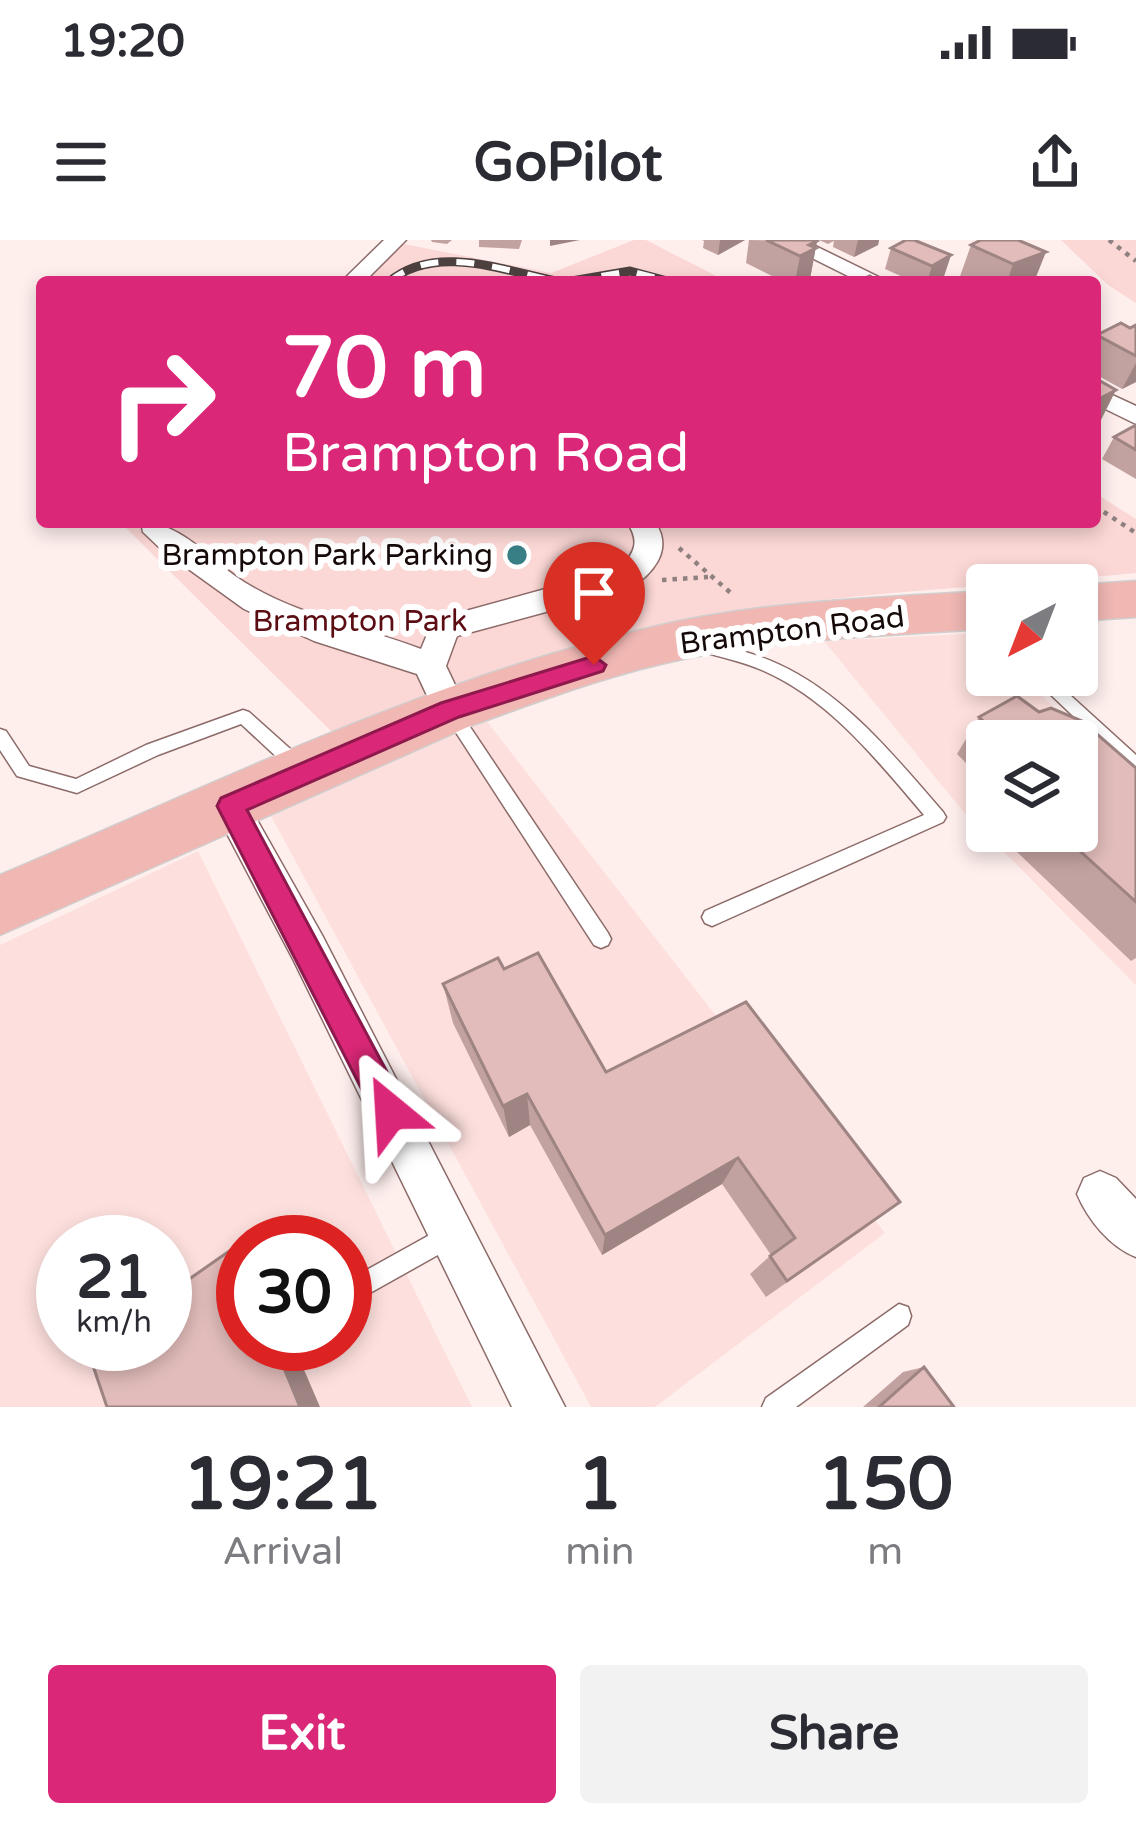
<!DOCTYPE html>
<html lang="en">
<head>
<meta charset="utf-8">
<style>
	:root { --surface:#fff; --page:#f2f2f3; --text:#2b2b33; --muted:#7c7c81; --accent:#db2777 }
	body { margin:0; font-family:"Varela Round",sans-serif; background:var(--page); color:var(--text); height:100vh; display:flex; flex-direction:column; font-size:45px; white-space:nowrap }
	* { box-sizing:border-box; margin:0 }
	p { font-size:39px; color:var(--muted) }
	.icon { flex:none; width:66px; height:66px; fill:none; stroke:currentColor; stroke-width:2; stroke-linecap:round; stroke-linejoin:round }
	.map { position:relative; height:1167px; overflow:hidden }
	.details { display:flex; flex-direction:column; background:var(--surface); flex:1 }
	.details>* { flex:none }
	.top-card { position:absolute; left:36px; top:36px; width:1065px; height:252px; border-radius:12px; box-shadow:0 6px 18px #0003; background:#db2777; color:#fff; overflow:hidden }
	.needle { width:78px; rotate:222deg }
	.buttons { position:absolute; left:966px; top:324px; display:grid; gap:24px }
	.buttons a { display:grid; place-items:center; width:132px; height:132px; border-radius:12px; background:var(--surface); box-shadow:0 6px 18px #0003; font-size:60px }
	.speed { position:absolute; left:36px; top:975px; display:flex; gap:24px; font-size:60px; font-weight:700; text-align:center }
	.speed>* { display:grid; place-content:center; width:156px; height:156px; border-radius:50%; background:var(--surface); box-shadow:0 6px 18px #0003; line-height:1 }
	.speed small { font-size:30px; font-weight:400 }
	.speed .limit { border:18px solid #d22; background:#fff; color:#111 }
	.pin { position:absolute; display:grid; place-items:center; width:102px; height:102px; color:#fff; margin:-123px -51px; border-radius:50% 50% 50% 0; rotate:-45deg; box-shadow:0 0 12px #0007 }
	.pin .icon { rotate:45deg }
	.me { position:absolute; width:132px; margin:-66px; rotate:333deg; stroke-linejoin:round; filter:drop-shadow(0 0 9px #0008) }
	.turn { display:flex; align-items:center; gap:42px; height:252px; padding:0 48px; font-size:54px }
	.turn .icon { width:156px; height:156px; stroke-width:2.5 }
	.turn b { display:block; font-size:84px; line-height:102px }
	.eta { display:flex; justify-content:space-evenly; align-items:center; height:204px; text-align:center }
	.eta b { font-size:72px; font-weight:800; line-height:84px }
	.button { display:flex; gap:24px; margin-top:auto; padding:24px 48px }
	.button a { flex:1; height:138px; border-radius:12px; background:var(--accent); color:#fff; font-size:48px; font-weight:800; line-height:138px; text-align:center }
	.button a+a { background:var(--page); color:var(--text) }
	.status { display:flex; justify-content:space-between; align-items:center; height:84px; padding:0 60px; background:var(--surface); direction:ltr }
	.status svg { height:33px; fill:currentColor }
	header { display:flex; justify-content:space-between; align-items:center; height:156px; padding:0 48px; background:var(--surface); font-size:54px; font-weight:800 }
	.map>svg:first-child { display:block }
	.built { fill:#fde0de; fill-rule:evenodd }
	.green { fill:#fbd7d5 }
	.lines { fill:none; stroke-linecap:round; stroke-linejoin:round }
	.lane-casing { stroke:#8c6b69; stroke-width:3 }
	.street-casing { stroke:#8c6b69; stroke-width:3 }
	.highway-casing { stroke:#d0cece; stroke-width:3 }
	.path { stroke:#8e8180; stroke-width:4.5; stroke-dasharray:4.5 6; stroke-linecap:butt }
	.lane { fill:#fff; fill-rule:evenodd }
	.street { fill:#fff; fill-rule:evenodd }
	.highway { fill:#f0b7b3; fill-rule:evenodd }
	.rail-casing { stroke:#4d4140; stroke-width:9 }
	.rail { stroke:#fff; stroke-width:6; stroke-dasharray:18; stroke-linecap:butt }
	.wall { fill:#c2a2a0 }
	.shaded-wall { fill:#9e8482 }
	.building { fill:#e1bcba; stroke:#9e8482; stroke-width:3 }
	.route { fill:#db2777; stroke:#8e194d; stroke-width:3 }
	.poi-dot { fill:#377f85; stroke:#fff; stroke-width:4.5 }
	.labels { text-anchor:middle; stroke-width:12; stroke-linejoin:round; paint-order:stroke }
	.poi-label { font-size:30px; fill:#150a09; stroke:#fff; text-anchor:end }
	.park-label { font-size:30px; fill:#5b0d13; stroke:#fff }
	.street-label { font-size:30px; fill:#150a09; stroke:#fff }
</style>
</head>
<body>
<div class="status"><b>19:20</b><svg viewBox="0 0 49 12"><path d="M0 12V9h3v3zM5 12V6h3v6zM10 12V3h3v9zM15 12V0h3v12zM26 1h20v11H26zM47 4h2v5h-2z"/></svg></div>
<header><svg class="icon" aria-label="menu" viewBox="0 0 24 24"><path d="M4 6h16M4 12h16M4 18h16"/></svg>GoPilot<svg class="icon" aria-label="share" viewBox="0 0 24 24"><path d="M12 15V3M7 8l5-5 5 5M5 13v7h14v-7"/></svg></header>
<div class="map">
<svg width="1136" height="1167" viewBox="0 0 1136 1167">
	<rect width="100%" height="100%" fill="#feefed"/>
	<path class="built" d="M982,393L987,399V435H1021L1136,548V745L962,570L824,401ZM987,501H1077V591H987Z
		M485,479L885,993L655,1167H591L271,576Z
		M198,611L472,1167H0V705ZM63,1002H165V1104H63ZM243,1002H345V1104H243Z"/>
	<path class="green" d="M634,0H646L728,42H354L394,2L551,33Z
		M1061,0H1136V63L1108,45Z
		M1095,253L1136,279V333C972,349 802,352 639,391C535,415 437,455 338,498L120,282H1095Z"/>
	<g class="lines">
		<g class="lane-casing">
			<path id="lane" d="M698,399C725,407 753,412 778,424C846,455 895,517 943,572L946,577L943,582L719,683L712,686L705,683L702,677L705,671L924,575C878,521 830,460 764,431C742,421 716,416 692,409L690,405Z
				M1030,435H1048L1136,515V532L1130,530Z
				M450,464L456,466L608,693L611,699L608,705L601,708L594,705L444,474L442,470Z
				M243,470L249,472L306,523L309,528L306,533H294L241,484L158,515L77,553L17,536L0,510V489L6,491L29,526L76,539L146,505Z
				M453,982L461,986L465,994L461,1002L345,1067V1042Z
				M899,1064L908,1067L911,1076L908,1085L796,1167H762L766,1158Z"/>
		</g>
		<g class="street-casing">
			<path id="street" d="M384,0H406L364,42H341Z
				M776,0H803L889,42H860Z
				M1095,147L1136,166V184L1095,164Z
				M141,282C181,282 211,321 244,342C301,377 360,386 421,409L433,380L621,328C635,311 640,302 627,282H655C674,310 653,335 627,350L457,396L446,426L467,470L462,479L450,483L438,479L417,434L314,401L244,369L162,310L143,292Z
				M230,550L243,555L322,695L565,1167H512L294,721L212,565L217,555Z
				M1100,931L1116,938L1136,959V1017C1110,1007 1088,980 1077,954L1084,938Z"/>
		</g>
		<g class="highway-casing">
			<path id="highway" d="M1136,341V377L1077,381L1076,345Z
				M987,351V389C885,395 783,399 683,419C610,434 540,461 470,486L0,695V635C213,545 426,439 653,387C762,361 875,358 987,351Z"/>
		</g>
		<path class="path" d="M1109,0L1136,21
			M1095,266L1136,293
			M471,284L496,282
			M679,308L732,354
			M662,340L708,337
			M1010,345L1060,340"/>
		<use href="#lane" class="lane"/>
		<use href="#street" class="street"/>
		<use href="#highway" class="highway"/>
		<g class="rail-casing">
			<path id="rail" d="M389,42C436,2 507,32 561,42
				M566,42L630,31L671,42"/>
		</g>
		<use href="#rail" class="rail"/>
	</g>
	<path class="wall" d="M431,0H452L447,4L432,2Z
		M479,0H522L519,9L479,7Z
		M702,0H745L718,15L703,8L704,1Z
		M749,0L817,1L810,39L803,42H784L746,23Z
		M819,0H879L878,5L854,17L833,7L834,1L828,4Z
		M1018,0L1034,42H958L971,5Z
		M891,8L951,15L944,36L934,42H914L885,29Z
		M1136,85V142L1122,149L1095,134V100L1097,95Z
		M1136,185V239L1102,219L1114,197Z
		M1017,456L1039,472L1051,468L1082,481L1136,528V718L1131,721L995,591H1077V501H987V584L966,563L981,538L957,514L979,477Z
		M504,729L606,832L869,985L766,1057L750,1034L771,1015L722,944L602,1015L530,885L509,897L453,783L443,744Z
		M924,1127L954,1167H863L903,1132Z"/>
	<path class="shaded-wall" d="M550,0H580L550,6Z
		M720,0H745L718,15Z
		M858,0H879L878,5L854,17Z
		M817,1L810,39L803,42H795L800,16L809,5Z
		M1046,12L1034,42H1007L1013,24Z
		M951,15L944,36L934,42H927L932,26Z
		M1136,123V142L1122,149Z
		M1116,150L1100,182L1095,184V161Z
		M527,854L530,885L509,897L503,866Z
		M738,918L722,944L602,1015L605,995Z
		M235,1007L243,1012V1028Z
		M274,1104H293L320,1167H300Z"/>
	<path class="building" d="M766,0H815L817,1L809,5L816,8L800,16Z
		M906,0H914L951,15L932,26L891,8Z
		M981,0H1018L1046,12L1013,24L971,5Z
		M870,36L880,42H855Z
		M1121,83L1130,88L1136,85V116L1097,95Z
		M1095,138L1116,150L1095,161Z
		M1136,185V210L1114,197Z
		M1017,456L1039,472L1051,468L1082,481L1136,528V662L1058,591H1077V501H1004L979,477Z
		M538,713L606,832L746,762L900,962L787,1041L770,1016L795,998L738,918L605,995L527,854L503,866L443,744L498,718L504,729Z
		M235,1007L243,1028V1104H274L300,1167H107L88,1111L98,1104H165V1056Z
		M924,1127L954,1167H879Z"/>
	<path class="route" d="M594,416L606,425L603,431L459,477L247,570L402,860L407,872L402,883L391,888L379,883L217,566L221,558L441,463Z"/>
	<circle class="poi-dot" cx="517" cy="315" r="12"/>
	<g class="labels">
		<g class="poi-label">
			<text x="493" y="325">Brampton Park Parking</text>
		</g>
		<g class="park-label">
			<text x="360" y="391">Brampton Park</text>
		</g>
		<g class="street-label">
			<text transform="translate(792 390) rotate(-7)" y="10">Brampton Road</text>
		</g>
	</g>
</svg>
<div class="buttons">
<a><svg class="needle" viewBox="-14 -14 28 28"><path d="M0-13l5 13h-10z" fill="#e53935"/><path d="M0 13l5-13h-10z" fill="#7c7c81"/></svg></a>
<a><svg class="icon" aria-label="layers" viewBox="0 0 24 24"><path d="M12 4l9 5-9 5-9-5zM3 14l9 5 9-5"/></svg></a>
</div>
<div class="speed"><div>21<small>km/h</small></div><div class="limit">30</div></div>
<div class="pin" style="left:594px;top:425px;background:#d93025"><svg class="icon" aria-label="arrive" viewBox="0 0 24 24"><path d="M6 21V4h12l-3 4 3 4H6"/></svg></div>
<svg class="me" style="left:391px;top:872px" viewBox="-20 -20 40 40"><path d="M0-17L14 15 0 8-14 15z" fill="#db2777" stroke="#fff" stroke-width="4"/></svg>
<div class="top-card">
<div class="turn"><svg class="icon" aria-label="right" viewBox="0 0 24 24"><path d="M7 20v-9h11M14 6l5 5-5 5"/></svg><div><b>70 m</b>Brampton Road</div></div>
</div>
</div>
<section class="details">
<div class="eta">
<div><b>19:21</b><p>Arrival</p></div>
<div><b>1</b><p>min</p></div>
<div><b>150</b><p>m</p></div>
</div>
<div class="button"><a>Exit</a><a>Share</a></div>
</section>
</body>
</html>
